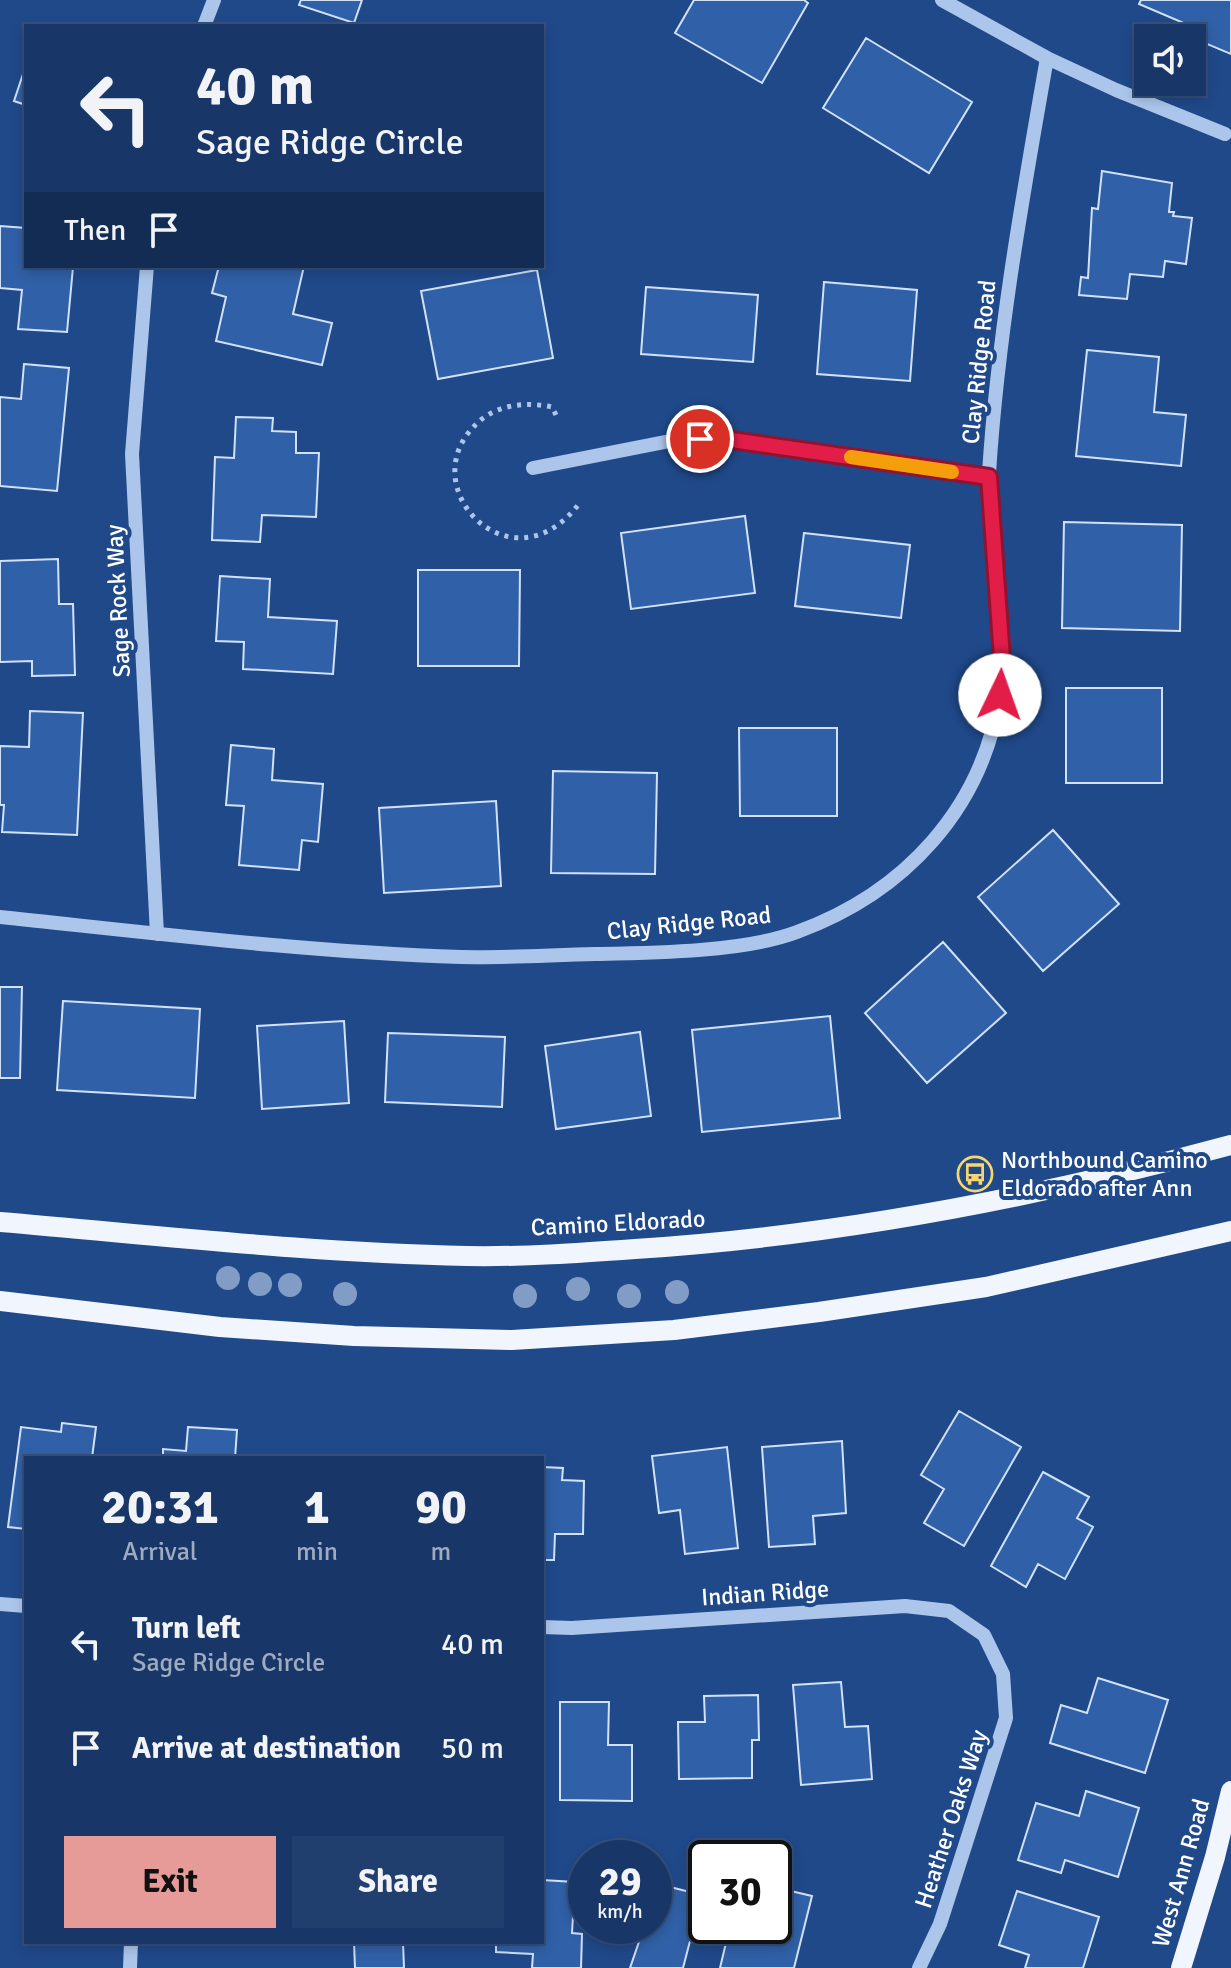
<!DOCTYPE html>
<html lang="en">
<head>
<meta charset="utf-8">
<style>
	:root { --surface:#183768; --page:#213f6e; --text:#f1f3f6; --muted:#9facc0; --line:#36517c; --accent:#e69b98 }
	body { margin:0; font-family:Signika,sans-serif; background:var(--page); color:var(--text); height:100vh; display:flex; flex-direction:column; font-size:30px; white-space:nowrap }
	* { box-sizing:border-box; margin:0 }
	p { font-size:26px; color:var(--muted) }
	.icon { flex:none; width:44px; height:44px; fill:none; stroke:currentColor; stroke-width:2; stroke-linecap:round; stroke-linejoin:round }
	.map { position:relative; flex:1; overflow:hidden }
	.drawer { position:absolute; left:24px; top:1456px; width:520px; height:488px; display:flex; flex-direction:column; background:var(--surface); border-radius:0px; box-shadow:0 4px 12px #0003,0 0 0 2px var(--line) }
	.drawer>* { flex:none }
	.hud { position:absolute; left:24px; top:24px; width:520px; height:244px; border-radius:0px; box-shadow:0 4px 12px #0003,0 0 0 2px var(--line); background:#183768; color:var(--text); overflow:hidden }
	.buttons { position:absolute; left:1134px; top:24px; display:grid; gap:16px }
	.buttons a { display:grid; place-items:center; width:72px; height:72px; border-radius:0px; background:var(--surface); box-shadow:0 4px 12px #0003,0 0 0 2px var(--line); font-size:40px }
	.speed { position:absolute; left:568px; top:1840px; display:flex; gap:16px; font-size:40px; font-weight:700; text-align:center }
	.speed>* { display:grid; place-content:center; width:104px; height:104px; border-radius:50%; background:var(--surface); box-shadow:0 4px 12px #0003,0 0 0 2px var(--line); line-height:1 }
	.speed small { font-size:20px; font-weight:400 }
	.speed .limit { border:4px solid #111; border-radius:12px; background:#fff; color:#111 }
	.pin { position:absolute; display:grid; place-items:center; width:68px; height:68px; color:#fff; margin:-34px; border:4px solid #fff; border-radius:50%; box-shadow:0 2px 8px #0007 }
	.me { position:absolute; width:88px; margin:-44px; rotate:3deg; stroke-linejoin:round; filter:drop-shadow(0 0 6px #0008) }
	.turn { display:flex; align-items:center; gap:28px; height:168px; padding:0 40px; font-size:36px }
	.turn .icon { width:104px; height:104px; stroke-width:2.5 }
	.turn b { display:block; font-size:56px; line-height:68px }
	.then { display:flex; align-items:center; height:76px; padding:0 40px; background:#0003; gap:16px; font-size:30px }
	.eta { display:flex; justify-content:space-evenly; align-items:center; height:136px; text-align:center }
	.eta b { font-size:48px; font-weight:700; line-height:56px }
	.action { display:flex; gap:16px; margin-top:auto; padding:16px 40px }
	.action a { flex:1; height:92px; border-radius:0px; background:var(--accent); color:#111; font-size:32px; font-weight:700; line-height:92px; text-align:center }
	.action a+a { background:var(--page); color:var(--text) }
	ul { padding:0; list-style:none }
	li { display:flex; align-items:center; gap:24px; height:104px; padding:0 40px }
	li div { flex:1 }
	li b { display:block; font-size:30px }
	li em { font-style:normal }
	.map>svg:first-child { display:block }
	.building { fill:#3060a7; stroke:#d1e1f8; stroke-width:2 }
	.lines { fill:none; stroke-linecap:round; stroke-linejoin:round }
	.path { stroke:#acc6eb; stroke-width:5; stroke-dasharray:4 6; stroke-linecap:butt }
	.minor { stroke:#acc6eb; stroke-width:14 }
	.major { stroke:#f1f5fe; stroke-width:20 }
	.tree { fill:#819dc6 }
	.route-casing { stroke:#92132f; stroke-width:20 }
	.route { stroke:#e11d48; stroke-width:14 }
	.slow { stroke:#f59e0b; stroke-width:14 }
	.labels { text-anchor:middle; stroke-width:8; stroke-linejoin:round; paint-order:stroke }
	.street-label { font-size:24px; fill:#fff; stroke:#20498a }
	.poi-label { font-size:24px; fill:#fff; stroke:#20498a; text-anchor:start }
</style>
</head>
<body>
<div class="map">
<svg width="1231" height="1968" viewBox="0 0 1231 1968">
	<rect width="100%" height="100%" fill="#20498a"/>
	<path class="building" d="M301,0H362L354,23L299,5Z
		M694,0H804L808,3L762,83L675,33Z
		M1141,0H1231V54L1181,33L1186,24L1139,4Z
		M866,38L972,102L929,173L823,108Z
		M26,65V105L14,101Z
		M1102,171L1172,183L1169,212H1174L1173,216L1192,218L1186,264L1165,261L1163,277L1130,274L1127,299L1079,295L1081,277L1088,278L1092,208L1098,209Z
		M0,226L26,228V266L73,267L67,332L18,329L22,290L0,288Z
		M219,266H304L293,314L332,323L322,365L216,341L226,297L212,293Z
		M537,270L553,358L438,379L421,291Z
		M824,282L917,290L910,381L817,374Z
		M646,287L758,295L753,362L641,354Z
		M1087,350L1159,357L1154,412L1186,415L1181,466L1076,456Z
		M24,364L69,368L57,491L0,486V397L21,399Z
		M236,417L273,418L272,431L296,432V453H319L316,517L262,515L260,542L212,540L215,457L234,458Z
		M745,516L755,593L631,609L621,533Z
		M1064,522L1182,525L1180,631L1062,628Z
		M804,533L910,545L901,618L795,606Z
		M58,559L59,604H73L75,675L32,676V661L0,662V561Z
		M418,570H520L519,666H418Z
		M220,576L270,579L268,617L337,621L333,674L243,669L244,642L216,641Z
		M1066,688H1162V783H1066Z
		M30,711L83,713L77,835L2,832L4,805H0V746L29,747Z
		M739,728H837V816H740Z
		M231,745L274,749L272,780L323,784L318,842L302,840L299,870L239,865L244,806L226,805Z
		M553,771L657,773L655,874L551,873Z
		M496,801L501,886L384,893L379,808Z
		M1053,830L1119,904L1043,971L978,897Z
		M943,942L1006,1013L927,1083L865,1013Z
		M0,987H22L20,1078H0Z
		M63,1001L200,1009L195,1098L57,1090Z
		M830,1016L840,1118L702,1132L692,1030Z
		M344,1021L349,1103L262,1109L257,1026Z
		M640,1032L651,1116L556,1129L545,1046Z
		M388,1033L505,1037L502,1107L385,1102Z
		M959,1411L1021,1447L964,1546L924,1523L944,1489L921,1475Z
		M62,1423L96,1427L92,1458H26V1529L8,1527L21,1427L61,1432Z
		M188,1427L237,1430L235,1458H163V1449L186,1451Z
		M842,1441L846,1513L813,1516L815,1544L769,1547L762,1447Z
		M727,1447L738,1548L685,1554L680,1510L659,1513L652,1456Z
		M542,1467L563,1468L562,1480L584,1481L583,1534H555L554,1560H542Z
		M1043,1472L1089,1497L1077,1518L1093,1527L1065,1579L1038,1564L1026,1587L991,1566Z
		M1098,1678L1168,1700L1145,1773L1050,1743L1061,1705L1087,1713Z
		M841,1682L845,1727L868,1726L872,1779L801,1785L793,1685Z
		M758,1695L759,1740H752V1778L679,1779L678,1722H705L704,1696Z
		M560,1702H609L608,1745H632V1801L560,1800Z
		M1086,1791L1139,1808L1118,1877L1065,1860L1061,1873L1018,1860L1036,1803L1079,1816Z
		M542,1880L575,1882L572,1933L582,1934L581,1968H532L533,1954L496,1952V1942H542Z
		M654,1883L702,1895L683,1968H630L642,1933L619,1926H654Z
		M774,1887L812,1896L794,1968H720L730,1926H774Z
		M1017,1891L1099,1917L1083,1968H1025L1029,1955L999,1945Z
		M354,1942H403L404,1968H355Z"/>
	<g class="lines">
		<path class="path" d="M556,415L552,407C528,402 501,404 482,419C404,482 512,597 581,501"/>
		<path class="minor" d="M942,0L1047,58L1116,90L1225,134
			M204,26L214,0
			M147,266L132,454L157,934
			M533,468L675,440L725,439L989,477
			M0,917C153,933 307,952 461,957C505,958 550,955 595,954C653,953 744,952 797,932C904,893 983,809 1000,694C1008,643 996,570 992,517C990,502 988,487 989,473C998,333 1023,195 1047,58
			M0,1604L26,1606
			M542,1627L572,1628L905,1606L949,1611L984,1635L1003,1674L1006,1718L940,1924L919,1968
			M130,1968L131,1942"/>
		<path class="major" d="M0,1222C155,1235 311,1253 467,1256C523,1257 580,1253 635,1249C837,1236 1036,1198 1231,1145
			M0,1301L220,1327L354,1336L512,1340L674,1330L819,1312L986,1287L1231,1231
			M1181,1968L1215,1857L1231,1791"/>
	</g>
	<g class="tree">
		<circle cx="228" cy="1278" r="12"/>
		<circle cx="260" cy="1284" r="12"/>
		<circle cx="290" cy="1285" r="12"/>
		<circle cx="578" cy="1289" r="12"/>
		<circle cx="677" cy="1292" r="12"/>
		<circle cx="345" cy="1294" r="12"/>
		<circle cx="525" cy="1296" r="12"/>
		<circle cx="629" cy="1296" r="12"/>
	</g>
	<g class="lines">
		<g class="route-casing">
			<path id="route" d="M700,439H725L989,477L1002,658L1000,695"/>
		</g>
		<use href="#route" class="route"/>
		<path class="slow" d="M851,457L952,472"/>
	</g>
	<defs>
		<g id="bus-ring" transform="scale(1.8)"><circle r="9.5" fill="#20498a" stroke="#f8d66d" stroke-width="1.5"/><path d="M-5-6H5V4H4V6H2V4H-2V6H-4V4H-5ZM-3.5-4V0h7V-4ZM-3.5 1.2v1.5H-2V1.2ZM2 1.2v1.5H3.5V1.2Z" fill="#f8d66d"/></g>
	</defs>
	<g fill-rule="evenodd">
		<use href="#bus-ring" x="975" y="1174"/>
	</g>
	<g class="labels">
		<g class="street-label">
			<text transform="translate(979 362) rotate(-84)" y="8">Clay Ridge Road</text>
			<text transform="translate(118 601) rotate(-93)" y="8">Sage Rock Way</text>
			<text transform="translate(689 923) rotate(-6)" y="8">Clay Ridge Road</text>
			<text transform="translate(618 1223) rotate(-3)" y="8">Camino Eldorado</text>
			<text transform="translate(765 1593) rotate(-4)" y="8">Indian Ridge</text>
			<text transform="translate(951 1819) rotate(-72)" y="8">Heather Oaks Way</text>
			<text transform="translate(1181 1873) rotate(-74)" y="8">West Ann Road</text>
		</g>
		<g class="poi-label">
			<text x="1001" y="1168">Northbound Camino<tspan x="1001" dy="28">Eldorado after Ann</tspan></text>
		</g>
	</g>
</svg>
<div class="buttons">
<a><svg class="icon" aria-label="sound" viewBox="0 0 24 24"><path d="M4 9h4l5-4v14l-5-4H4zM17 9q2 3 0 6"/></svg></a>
</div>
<div class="speed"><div>29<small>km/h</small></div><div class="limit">30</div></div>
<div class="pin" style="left:700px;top:439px;background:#d93025"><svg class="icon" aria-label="arrive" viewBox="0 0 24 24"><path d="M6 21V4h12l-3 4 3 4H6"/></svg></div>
<svg class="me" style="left:1000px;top:695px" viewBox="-20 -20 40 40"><circle r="19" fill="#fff"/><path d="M0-13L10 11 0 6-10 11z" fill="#e11d48"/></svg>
<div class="hud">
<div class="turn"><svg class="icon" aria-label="left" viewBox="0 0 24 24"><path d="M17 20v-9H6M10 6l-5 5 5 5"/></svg><div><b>40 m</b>Sage Ridge Circle</div></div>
<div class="then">Then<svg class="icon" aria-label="arrive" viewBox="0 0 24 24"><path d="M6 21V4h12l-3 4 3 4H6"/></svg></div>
</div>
<section class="drawer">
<div class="eta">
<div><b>20:31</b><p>Arrival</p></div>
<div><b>1</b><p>min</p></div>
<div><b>90</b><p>m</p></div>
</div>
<ul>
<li><svg class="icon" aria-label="left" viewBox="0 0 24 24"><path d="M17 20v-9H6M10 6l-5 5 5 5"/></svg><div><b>Turn left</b><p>Sage Ridge Circle</p></div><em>40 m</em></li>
<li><svg class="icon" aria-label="arrive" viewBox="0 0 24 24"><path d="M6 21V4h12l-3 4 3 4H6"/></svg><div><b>Arrive at destination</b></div><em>50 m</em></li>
</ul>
<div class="action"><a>Exit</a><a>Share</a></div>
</section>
</div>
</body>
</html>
